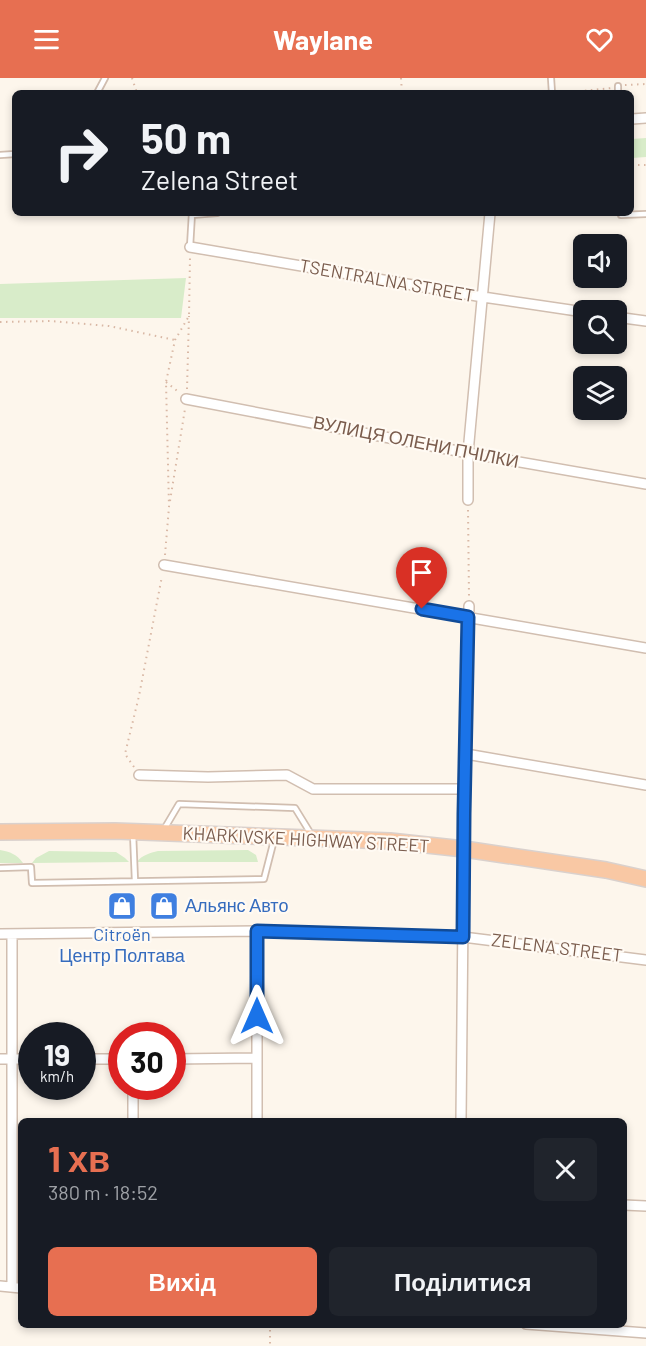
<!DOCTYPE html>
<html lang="uk">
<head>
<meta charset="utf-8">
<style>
	:root { --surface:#171b24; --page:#20242c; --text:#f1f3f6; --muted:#9ea1a6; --accent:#e76f51 }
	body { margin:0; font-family:Barlow,sans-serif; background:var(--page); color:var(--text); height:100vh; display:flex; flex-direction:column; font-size:22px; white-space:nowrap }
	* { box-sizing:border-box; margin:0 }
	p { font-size:20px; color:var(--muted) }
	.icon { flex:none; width:33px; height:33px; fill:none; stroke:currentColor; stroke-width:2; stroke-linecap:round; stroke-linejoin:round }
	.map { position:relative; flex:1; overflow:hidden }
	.details { position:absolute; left:18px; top:1040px; width:609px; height:210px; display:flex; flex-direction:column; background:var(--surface); border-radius:9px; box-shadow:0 3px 9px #0003 }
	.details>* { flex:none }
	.hud { position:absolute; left:12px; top:12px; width:622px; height:126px; border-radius:9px; box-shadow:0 3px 9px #0003; background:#171b24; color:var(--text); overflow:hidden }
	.tools { position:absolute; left:573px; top:156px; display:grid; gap:12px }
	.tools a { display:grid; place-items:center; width:54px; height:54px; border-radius:9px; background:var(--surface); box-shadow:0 3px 9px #0003; font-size:30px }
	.speed { position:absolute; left:18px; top:944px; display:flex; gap:12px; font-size:30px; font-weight:700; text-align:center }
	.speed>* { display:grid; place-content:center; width:78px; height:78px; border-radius:50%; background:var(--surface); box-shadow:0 3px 9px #0003; line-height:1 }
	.speed small { font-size:15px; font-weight:400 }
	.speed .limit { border:9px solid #d22; background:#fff; color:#111 }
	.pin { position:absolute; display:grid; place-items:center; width:51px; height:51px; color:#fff; margin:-62px -26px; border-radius:50% 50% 50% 0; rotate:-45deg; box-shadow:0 0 6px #0007 }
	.pin .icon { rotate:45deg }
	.me { position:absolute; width:66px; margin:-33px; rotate:0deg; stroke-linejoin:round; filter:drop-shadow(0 0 4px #0008) }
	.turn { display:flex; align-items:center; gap:21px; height:126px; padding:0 30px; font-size:27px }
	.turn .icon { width:78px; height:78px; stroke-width:2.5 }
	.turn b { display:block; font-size:42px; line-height:51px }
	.round { display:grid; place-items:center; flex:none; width:63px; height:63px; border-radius:9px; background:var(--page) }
	.head { display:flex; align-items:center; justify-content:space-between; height:102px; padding:0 30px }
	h1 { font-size:36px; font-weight:700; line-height:45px; color:var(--accent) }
	.cta { display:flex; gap:12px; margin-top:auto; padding:12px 30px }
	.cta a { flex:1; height:69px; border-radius:9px; background:var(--accent); color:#fff; font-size:24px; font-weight:700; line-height:69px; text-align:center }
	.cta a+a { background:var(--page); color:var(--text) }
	header { display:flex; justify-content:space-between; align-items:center; height:78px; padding:0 30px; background:var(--accent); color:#fff; font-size:27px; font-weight:700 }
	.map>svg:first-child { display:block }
	.green { fill:#d8ecc9 }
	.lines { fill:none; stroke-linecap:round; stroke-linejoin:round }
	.service-casing { stroke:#d1beb0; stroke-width:8 }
	.minor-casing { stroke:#d1beb0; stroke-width:12 }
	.trunk-casing { stroke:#dad1cd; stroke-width:18 }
	.path { stroke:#d9b8a5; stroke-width:2; stroke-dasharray:1.5 4.5; stroke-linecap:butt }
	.service { stroke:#fff; stroke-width:4.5 }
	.minor { stroke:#fff; stroke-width:9 }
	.trunk { stroke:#f9c8a4; stroke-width:15 }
	.route-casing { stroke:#114b97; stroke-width:15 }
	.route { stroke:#1a73e8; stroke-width:10 }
	.labels { text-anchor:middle; stroke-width:4.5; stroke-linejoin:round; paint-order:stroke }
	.street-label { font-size:18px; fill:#7a5c4d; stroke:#fffaf3 }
	.shop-label { font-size:18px; fill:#366cbe; stroke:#fffaf3; text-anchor:start }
</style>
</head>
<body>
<header><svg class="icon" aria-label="menu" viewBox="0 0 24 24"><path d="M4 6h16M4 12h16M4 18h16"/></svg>Waylane<svg class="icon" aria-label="heart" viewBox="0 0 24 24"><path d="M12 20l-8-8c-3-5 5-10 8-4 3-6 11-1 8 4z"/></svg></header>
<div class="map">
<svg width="646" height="1268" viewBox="0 0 646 1268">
	<rect width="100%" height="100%" fill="#fdf6ec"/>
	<path class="green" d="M646,60V79L632,80V61Z
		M186,200L181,240H0V206Z
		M0,772C10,774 17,776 23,785H0Z
		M248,772L256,777L258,784H137C142,777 150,775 158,773Z
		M49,773L116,774L125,780L129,784L32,785L36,780Z"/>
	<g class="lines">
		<g class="service-casing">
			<path id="service" d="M551,0L552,15
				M618,8V15
				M97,15L105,0
				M0,77L15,76
				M192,137L217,135
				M621,137L646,136
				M190,169L192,135
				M163,753L179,726L295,730L311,756
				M133,755L135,803
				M0,790L31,789L32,805L264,801L274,762"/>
		</g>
		<g class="minor-casing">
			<path id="minor" d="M632,41L646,40
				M190,169L483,219L584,234
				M616,239L646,243
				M186,321L468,375L646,406
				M468,422V375L490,135
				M164,487L646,570
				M466,676L646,707
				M139,697L208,699L287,697L313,711H465
				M0,856L257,853L463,859L646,882
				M0,981H32
				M82,981H122
				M172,981L257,980
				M133,1008V1042
				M257,1042V853
				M461,1042L464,736L469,528
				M624,1127L646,1128
				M0,1208L21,1210
				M12,1209V856
				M526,1246L646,1255"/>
		</g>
		<g class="trunk-casing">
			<path id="trunk" d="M0,754L115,753L390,763L464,771L606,792L646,801"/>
		</g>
		<path class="path" d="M132,0L137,15
			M401,0L402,15
			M625,7L646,6
			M522,15L546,14
			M561,15L612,10
			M632,87H646
			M0,244L50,243L109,248L175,262
			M166,304L180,315
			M187,311L189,238
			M170,423L185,331
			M468,432L469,519
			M165,477L169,429L166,304L175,262L189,238L190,179
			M134,689L125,676L139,618L162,498
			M270,1246V1268"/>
		<use href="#service" class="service"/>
		<use href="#minor" class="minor"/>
		<use href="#trunk" class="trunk"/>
	</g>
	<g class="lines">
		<g class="route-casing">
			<path id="route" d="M257,938V853L463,859L464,736L468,539L422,531"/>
		</g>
		<use href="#route" class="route"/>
	</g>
	<defs>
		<g id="shop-square" transform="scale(1.5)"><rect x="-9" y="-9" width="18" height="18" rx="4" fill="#3f7fe0" stroke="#fffaf3"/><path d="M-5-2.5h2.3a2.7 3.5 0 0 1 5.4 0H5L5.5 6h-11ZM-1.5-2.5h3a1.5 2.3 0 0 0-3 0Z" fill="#fff"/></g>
	</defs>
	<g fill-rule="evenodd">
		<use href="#shop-square" x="122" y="828"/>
		<use href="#shop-square" x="164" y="828"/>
	</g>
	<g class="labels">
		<g class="street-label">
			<text transform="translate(387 203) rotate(10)" y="6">TSENTRALNA STREET</text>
			<text transform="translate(416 364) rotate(11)" y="6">ВУЛИЦЯ ОЛЕНИ ПЧІЛКИ</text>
			<text transform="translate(306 762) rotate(3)" y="6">KHARKIVSKE HIGHWAY STREET</text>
			<text transform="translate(557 870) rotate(7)" y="6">ZELENA STREET</text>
		</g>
		<g class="shop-label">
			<text x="185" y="834">Альянс Авто</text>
			<text x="122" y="863" text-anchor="middle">Citroën<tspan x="122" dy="21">Центр Полтава</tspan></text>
		</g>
	</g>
</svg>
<div class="tools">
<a><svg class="icon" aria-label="sound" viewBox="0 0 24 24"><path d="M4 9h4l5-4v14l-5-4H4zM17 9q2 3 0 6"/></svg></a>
<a><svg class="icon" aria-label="search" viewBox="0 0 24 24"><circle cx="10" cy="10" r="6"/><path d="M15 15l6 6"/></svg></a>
<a><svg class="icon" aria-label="layers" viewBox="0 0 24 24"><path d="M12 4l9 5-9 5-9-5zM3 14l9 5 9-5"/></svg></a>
</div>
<div class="speed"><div>19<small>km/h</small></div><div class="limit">30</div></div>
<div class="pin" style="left:422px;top:531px;background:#d93025"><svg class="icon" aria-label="arrive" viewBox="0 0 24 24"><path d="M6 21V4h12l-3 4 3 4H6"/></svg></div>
<svg class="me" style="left:257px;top:938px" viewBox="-20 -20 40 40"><path d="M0-17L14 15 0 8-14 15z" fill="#1a73e8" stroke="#fff" stroke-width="4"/></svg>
<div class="hud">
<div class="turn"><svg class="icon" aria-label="right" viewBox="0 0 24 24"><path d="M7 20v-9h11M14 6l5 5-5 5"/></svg><div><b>50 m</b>Zelena Street</div></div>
</div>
<section class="details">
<div class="head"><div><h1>1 хв</h1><p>380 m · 18:52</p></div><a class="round"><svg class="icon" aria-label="close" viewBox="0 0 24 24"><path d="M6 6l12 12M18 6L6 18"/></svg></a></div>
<div class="cta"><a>Вихід</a><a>Поділитися</a></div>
</section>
</div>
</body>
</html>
